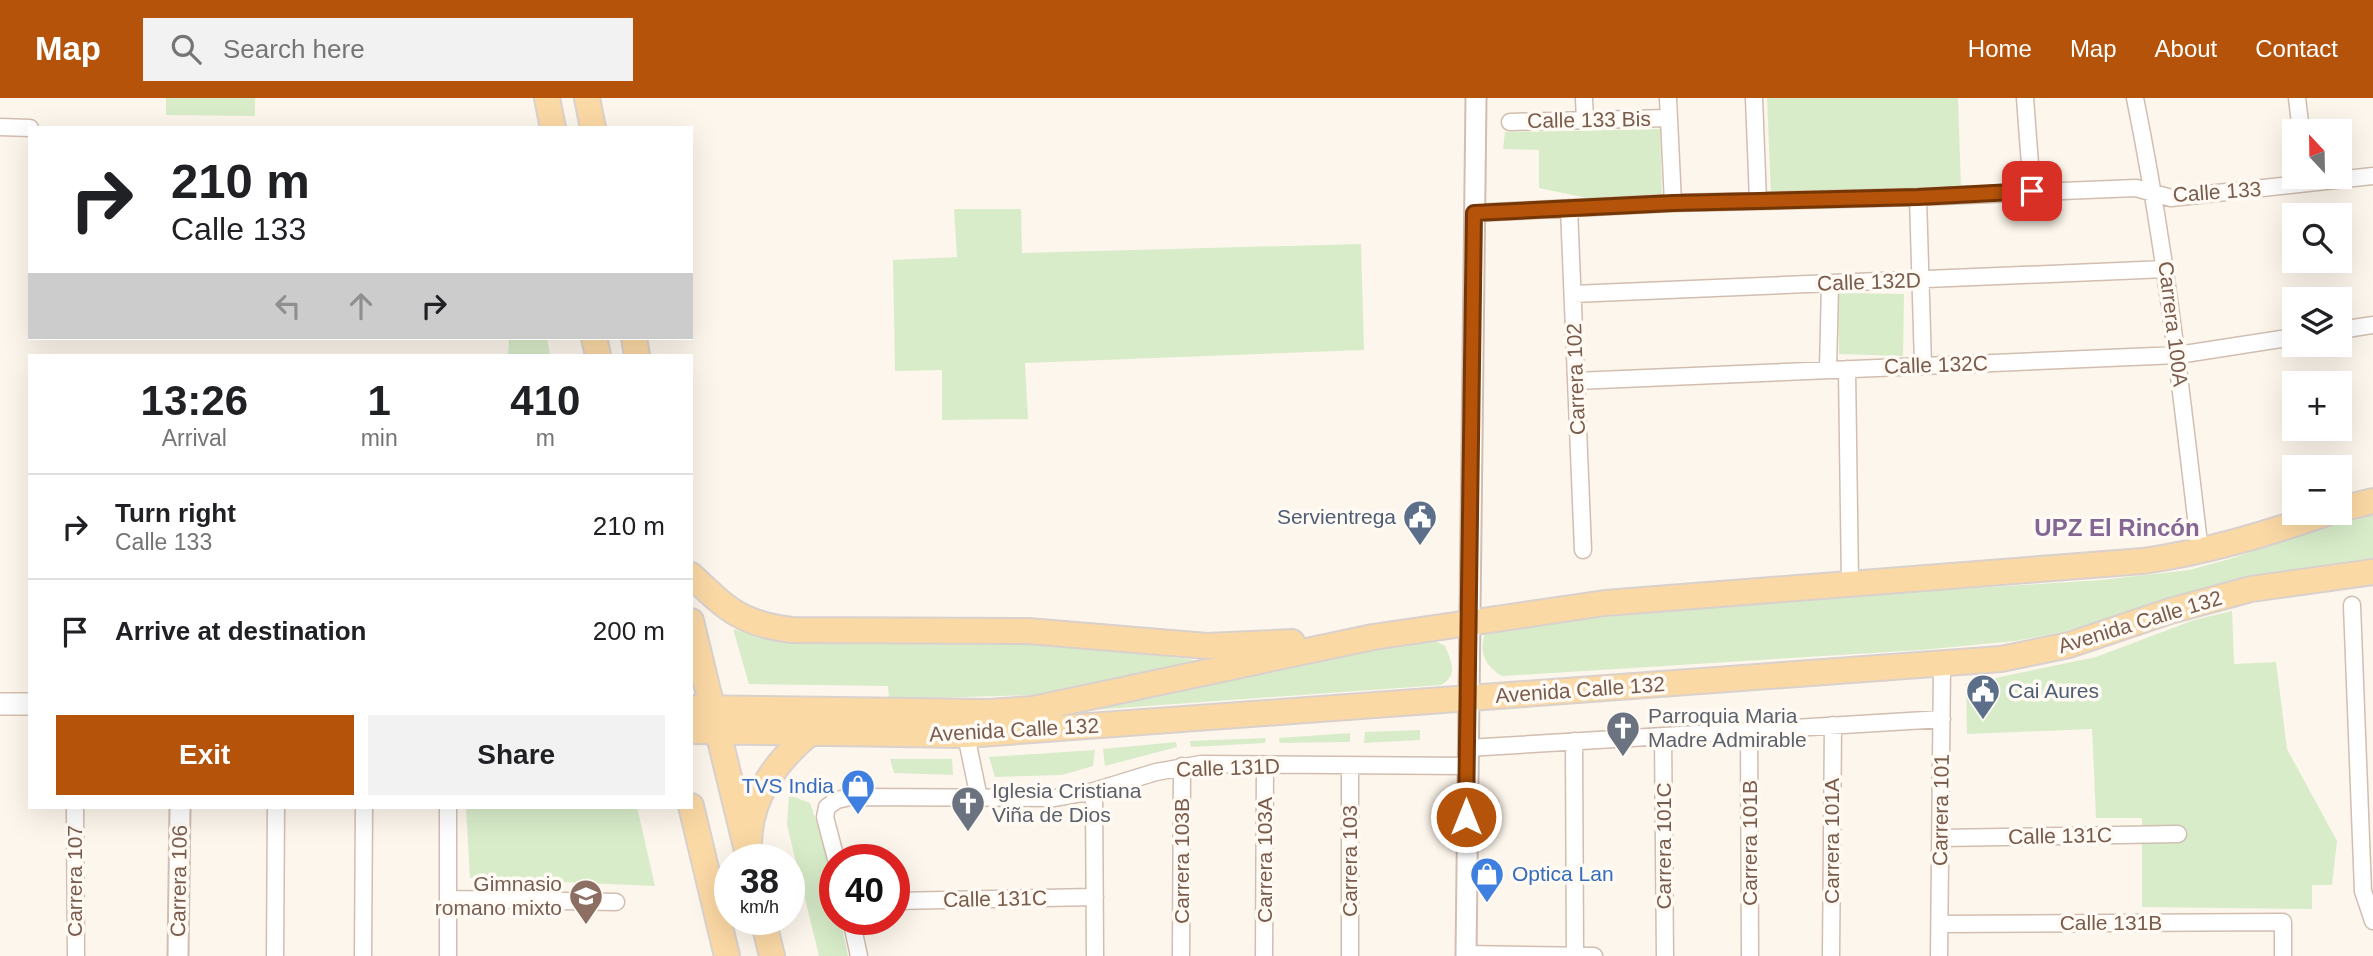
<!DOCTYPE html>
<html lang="en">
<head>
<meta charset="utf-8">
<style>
	:root { --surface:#fff; --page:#f2f2f2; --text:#202124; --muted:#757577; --line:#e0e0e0; --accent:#b45309 }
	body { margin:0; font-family:Arial,sans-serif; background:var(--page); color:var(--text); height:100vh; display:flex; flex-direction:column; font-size:26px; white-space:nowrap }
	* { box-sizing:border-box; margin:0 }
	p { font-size:23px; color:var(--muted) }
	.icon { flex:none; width:38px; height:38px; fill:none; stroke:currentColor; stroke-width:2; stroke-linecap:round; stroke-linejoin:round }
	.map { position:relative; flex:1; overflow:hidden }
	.details { position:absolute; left:28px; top:256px; width:665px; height:455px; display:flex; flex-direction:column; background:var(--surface); border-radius:0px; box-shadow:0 7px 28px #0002 }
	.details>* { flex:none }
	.top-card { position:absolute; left:28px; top:28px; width:665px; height:214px; border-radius:0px; box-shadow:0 7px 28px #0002; background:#fff; color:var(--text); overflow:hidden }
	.needle { width:46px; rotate:338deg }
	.fabs { position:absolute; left:2282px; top:21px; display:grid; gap:14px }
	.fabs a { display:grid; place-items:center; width:70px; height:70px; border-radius:0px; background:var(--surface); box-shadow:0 7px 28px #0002; font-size:35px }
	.speed { position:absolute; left:714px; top:746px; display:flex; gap:14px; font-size:35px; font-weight:700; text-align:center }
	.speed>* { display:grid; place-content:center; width:91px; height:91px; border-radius:50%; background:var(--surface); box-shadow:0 7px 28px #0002; line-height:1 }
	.speed small { font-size:18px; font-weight:400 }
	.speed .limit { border:10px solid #d22; background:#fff; color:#111 }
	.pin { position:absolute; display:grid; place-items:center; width:60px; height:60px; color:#fff; margin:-30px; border-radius:14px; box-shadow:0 4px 10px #0006 }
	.me { position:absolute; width:77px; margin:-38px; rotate:0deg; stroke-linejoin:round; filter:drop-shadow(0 0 5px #0008) }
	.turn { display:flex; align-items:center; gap:24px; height:147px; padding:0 28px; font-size:32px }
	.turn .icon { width:91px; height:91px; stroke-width:2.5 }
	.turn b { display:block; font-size:49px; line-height:60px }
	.lanes { display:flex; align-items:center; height:66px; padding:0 28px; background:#0003; justify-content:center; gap:35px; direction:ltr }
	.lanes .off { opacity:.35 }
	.eta { display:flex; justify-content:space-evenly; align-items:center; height:119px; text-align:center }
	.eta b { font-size:42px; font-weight:800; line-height:49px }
	.primary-button { display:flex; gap:14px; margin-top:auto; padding:14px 28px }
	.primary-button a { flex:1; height:80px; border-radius:0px; background:var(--accent); color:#fff; font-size:28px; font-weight:800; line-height:80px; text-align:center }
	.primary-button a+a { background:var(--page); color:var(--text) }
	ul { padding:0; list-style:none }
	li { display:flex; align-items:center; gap:21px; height:105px; padding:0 28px; border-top:2px solid var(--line) }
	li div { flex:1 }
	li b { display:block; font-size:26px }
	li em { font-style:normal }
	header { display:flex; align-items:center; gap:42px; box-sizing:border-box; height:98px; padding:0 35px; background:var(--accent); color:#fff }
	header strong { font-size:33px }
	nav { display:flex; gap:38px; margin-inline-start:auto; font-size:24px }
	.search { width:490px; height:63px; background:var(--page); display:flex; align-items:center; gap:18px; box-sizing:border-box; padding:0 24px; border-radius:0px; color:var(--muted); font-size:26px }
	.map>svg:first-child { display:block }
	.green { fill:#d8ecc9 }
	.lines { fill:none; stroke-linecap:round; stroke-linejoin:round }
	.minor-casing { stroke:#d1beb0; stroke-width:19 }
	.tertiary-casing { stroke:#d1beb0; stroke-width:23 }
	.secondary-casing { stroke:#d6c0b0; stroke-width:24 }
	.primary-casing { stroke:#dad1cd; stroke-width:28 }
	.minor { stroke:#fff; stroke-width:16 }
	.tertiary { stroke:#fff; stroke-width:19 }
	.secondary { stroke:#fff; stroke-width:21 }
	.primary { stroke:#fbd9a5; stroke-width:24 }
	.route-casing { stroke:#753606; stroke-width:18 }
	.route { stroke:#b45309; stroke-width:12 }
	.labels { text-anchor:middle; stroke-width:7; stroke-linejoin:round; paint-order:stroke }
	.street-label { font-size:21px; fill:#7a5c4d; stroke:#fffaf3 }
	.service-label { font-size:21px; fill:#4e5e75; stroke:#fffaf3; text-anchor:end }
	.worship-label { font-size:21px; fill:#5b616d; stroke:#fffaf3; text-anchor:start }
	.shop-label { font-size:21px; fill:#366cbe; stroke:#fffaf3; text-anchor:end }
	.education-label { font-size:21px; fill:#785e54; stroke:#fffaf3; text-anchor:end }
	.quarter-label { font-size:24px; font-weight:bold; fill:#846695; stroke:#fffaf3 }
</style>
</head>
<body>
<header>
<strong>Map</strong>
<div class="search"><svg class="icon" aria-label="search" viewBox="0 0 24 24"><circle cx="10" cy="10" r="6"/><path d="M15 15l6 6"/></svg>Search here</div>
<nav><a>Home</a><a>Map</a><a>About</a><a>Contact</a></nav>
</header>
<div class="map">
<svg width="2373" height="858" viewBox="0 0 2373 858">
	<rect width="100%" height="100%" fill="#fdf6ec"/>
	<path class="green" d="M166,0H255V18L166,17Z
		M1767,0H1958L1961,91L1771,96Z
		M1660,31L1662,96L1592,101L1539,90V52L1503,51L1505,34Z
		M954,111H1021L1022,155L1361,146L1364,252L1025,265L1028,321L942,322V272L895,273L893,162L957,159Z
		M1838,195L1904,196L1903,258L1839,256Z
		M509,240H547L550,257H508Z
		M2373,417V463L2262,478L2217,487L2063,534L2015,543L1921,552L1502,578C1484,568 1478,552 1486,533L1496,529L1786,502L2101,482L2189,472L2233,460L2298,437Z
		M2232,513L2234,566L2276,564L2287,651L2337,743L2332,787H2312V811L2142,809V720H2096L2092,631L1967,636L1966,586L2096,559L2194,522Z
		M733,531L760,539L821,542L1078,547L1203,563L1090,590L1038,597L889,601L888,588L749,586Z
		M1431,541L1445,548C1451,563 1459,577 1441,587L1064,614L1361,550Z
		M1420,632V642L1364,645L1365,634Z
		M1350,635V644L1280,645L1279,640Z
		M1266,640L1265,645L1191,649L1190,643Z
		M1176,644L1177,649L1105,668L1103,651Z
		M1095,652L1093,668L1062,677L995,679L989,659Z
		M890,661H952L953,677L894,675Z
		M789,697L810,705C823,743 835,781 835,821H840L848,858H819L787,727Z
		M466,709H637L655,788L470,780Z"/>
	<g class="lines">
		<g class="minor-casing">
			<path id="minor" d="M1584,0L1585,22
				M1668,0L1673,105
				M1754,0L1758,103
				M2025,0L2032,93
				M2135,0C2166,152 2182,301 2200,454
				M2297,0L2301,33
				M1510,24L1668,20
				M0,29L30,30
				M1918,99L1923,267
				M1569,110L1583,452
				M1474,115L1673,105L1918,99L2136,90L2171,100L2373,78
				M1573,196L2166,171
				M2340,232L2373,227
				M1847,271L1850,485
				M1828,272L1830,185
				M1576,283L2178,257L2294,239
				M2352,507L2363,793L2373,823
				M1749,633L1750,858
				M966,637L979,700
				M1663,638L1665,858
				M1574,643L1575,858
				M1467,650L1942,621
				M1350,668V858
				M1094,693L1095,858
				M75,709L76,858
				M448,709V858
				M1941,740L2178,736
				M836,761L825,719L827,709L837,702L850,699L1055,700L1094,693L1156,674L1201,666L1467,668
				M449,801L616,804
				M894,803L1095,799
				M851,821L859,858
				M1940,826L2283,824V858
				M1466,856L1594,858
				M275,858L276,709
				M363,858L364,709
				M1181,858L1182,668
				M1264,858L1265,667
				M1831,858L1833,627
				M1939,858L1942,567"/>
		</g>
		<g class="tertiary-casing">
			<path id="tertiary" d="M178,858L180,709
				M1466,858L1476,0"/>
		</g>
		<g class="secondary-casing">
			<path id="secondary" d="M0,606H30"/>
		</g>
		<g class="primary-casing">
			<path id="primary" d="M547,0L553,30
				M587,0L593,30
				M594,240L598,257
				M634,240L637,257
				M2340,411L2373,403
				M691,477C727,511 741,526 792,532L1028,533L1207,548L1292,544
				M691,523L749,761
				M691,610L988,614L1033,611L1373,539L1605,505L2143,463C2207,454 2266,436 2327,415
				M691,633L966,637L2001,561L2069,547L2170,513L2251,491L2373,474
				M691,708L727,858
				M749,745C750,699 776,663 810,635
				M763,821L772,858"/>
		</g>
		<use href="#minor" class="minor"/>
		<use href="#tertiary" class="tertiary"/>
		<use href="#secondary" class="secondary"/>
		<use href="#primary" class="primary"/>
	</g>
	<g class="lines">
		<g class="route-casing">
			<path id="route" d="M1466,719L1474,115L1673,105L1918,99L2032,93"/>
		</g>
		<use href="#route" class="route"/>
	</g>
	<defs>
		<g id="civic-pin" transform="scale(1.75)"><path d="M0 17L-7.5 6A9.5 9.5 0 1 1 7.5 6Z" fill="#5c6f8a" stroke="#fffaf3"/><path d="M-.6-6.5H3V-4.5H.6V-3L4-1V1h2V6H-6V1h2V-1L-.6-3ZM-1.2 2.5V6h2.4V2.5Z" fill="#fff"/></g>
		<g id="church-pin" transform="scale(1.75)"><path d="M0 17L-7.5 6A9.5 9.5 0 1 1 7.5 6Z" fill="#6b7280" stroke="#fffaf3"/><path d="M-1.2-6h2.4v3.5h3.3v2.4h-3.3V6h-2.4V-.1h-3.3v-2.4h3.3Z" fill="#fff"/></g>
		<g id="shop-pin" transform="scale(1.75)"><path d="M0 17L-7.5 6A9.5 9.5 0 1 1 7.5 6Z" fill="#3f7fe0" stroke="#fffaf3"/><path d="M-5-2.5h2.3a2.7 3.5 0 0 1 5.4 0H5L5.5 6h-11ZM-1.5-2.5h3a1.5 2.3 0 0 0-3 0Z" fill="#fff"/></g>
		<g id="university-pin" transform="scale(1.75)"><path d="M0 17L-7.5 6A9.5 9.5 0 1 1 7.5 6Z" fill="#8d6e63" stroke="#fffaf3"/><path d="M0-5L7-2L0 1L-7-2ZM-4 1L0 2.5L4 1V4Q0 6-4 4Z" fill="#fff"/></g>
	</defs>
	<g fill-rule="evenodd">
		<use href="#civic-pin" x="1420" y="419"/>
		<use href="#civic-pin" x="1983" y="593"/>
		<use href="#church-pin" x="1623" y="630"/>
		<use href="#shop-pin" x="858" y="688"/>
		<use href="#church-pin" x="968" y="705"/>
		<use href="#shop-pin" x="1487" y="776"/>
		<use href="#university-pin" x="586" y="798"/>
	</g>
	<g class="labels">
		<g class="street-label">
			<text transform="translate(1589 22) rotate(-1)" y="7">Calle 133 Bis</text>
			<text transform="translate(2217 94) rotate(-4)" y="7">Calle 133</text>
			<text transform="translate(1869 184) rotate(-2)" y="7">Calle 132D</text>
			<text transform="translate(2173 226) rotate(83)" y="7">Carrera 100A</text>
			<text transform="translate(1936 267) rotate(-2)" y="7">Calle 132C</text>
			<text transform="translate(1576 281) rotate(-92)" y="7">Carrera 102</text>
			<text transform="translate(2140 524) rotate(-17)" y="7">Avenida Calle 132</text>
			<text transform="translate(1580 592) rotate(-4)" y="7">Avenida Calle 132</text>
			<text transform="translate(1014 632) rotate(-3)" y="7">Avenida Calle 132</text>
			<text transform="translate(1228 670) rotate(-2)" y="7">Calle 131D</text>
			<text transform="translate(1941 712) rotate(-89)" y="7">Carrera 101</text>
			<text transform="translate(2060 738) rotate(-1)" y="7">Calle 131C</text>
			<text transform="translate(1832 743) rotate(-90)" y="7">Carrera 101A</text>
			<text transform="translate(1750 745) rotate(-90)" y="7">Carrera 101B</text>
			<text transform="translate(1664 748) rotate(-90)" y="7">Carrera 101C</text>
			<text transform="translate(1265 762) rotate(-90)" y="7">Carrera 103A</text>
			<text transform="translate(1182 763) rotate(-90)" y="7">Carrera 103B</text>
			<text transform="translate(1350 763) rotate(-90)" y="7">Carrera 103</text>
			<text transform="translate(75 783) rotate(-90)" y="7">Carrera 107</text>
			<text transform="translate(179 783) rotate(-89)" y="7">Carrera 106</text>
			<text transform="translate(995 801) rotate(-1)" y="7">Calle 131C</text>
			<text x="2111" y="832">Calle 131B</text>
		</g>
		<g class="service-label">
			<text x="1396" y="426">Servientrega</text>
			<text x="2008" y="600" text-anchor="start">Cai Aures</text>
		</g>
		<g class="worship-label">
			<text x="1648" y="625">Parroquia Maria<tspan x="1648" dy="24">Madre Admirable</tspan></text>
			<text x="992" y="700">Iglesia Cristiana<tspan x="992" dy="24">Viña de Dios</tspan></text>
		</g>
		<g class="shop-label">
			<text x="834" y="695">TVS India</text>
			<text x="1512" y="783" text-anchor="start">Optica Lan</text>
		</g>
		<g class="education-label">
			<text x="562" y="793">Gimnasio<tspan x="562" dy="24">romano mixto</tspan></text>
		</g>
		<g class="quarter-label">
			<text x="2117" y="438">UPZ El Rincón</text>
		</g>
	</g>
</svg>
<div class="fabs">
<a><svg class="needle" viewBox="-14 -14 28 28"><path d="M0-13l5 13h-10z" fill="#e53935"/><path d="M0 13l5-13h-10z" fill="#757577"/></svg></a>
<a><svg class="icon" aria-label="search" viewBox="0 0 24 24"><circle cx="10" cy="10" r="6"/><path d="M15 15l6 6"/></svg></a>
<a><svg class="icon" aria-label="layers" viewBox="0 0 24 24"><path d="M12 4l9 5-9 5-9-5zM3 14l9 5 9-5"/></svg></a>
<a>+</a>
<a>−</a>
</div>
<div class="speed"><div>38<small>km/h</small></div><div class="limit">40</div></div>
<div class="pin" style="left:2032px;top:93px;background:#d93025"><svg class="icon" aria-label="arrive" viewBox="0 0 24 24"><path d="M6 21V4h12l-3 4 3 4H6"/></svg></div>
<svg class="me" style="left:1466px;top:719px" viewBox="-20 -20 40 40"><circle r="17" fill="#b45309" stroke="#fff" stroke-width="3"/><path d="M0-11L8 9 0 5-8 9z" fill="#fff"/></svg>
<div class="top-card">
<div class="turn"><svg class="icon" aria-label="right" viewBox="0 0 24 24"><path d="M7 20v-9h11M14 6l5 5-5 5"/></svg><div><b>210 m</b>Calle 133</div></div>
<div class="lanes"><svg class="icon off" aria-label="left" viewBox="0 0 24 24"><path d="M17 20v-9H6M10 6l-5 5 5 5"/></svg><svg class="icon off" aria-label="ahead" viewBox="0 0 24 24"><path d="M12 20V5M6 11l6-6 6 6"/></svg><svg class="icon" aria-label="right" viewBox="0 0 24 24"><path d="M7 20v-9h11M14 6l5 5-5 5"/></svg></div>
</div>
<section class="details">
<div class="eta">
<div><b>13:26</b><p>Arrival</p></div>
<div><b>1</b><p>min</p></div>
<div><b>410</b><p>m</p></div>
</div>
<ul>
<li><svg class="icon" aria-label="right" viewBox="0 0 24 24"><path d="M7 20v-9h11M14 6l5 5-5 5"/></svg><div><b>Turn right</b><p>Calle 133</p></div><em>210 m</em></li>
<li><svg class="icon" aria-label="arrive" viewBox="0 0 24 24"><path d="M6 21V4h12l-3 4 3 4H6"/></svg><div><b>Arrive at destination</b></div><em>200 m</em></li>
</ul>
<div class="primary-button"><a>Exit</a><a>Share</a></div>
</section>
</div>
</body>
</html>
